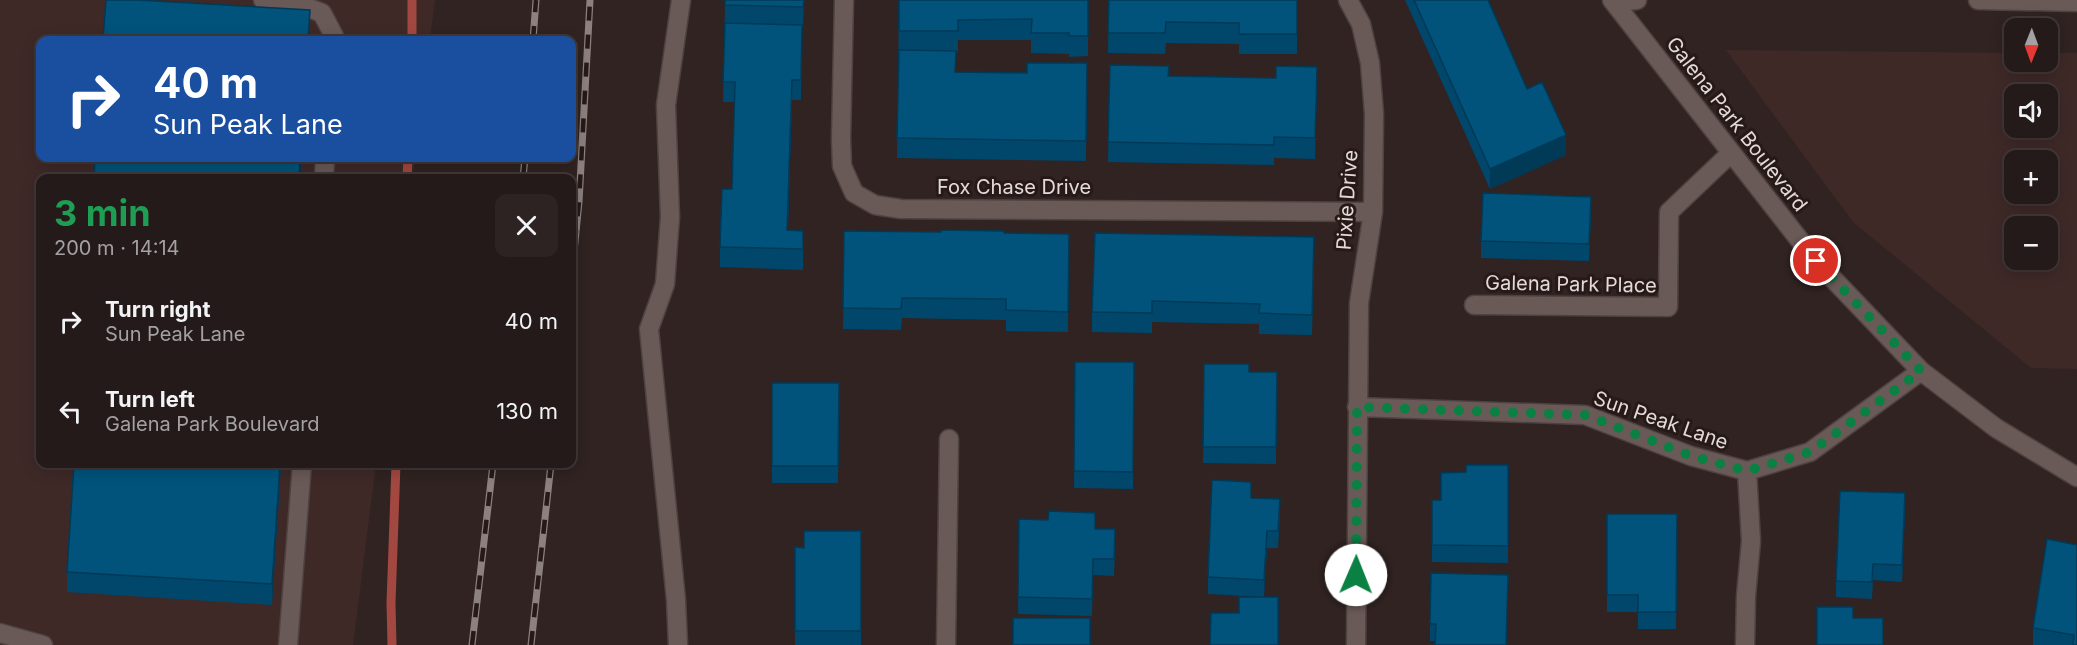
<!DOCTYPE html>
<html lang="en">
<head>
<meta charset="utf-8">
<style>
	:root { --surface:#241a19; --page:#2c2322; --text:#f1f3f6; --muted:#a3a1a2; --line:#413838 }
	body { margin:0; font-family:Inter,sans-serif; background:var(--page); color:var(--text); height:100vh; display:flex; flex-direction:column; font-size:22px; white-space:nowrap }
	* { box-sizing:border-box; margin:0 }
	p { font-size:20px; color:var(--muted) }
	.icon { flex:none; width:33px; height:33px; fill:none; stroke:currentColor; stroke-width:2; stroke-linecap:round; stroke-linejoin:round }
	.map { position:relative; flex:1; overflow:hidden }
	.sheet { position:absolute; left:36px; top:174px; width:540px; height:294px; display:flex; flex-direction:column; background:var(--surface); border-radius:12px; box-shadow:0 3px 15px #0003,0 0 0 2px var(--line) }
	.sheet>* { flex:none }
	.guide { position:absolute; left:36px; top:36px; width:540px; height:126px; border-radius:12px; box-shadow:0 3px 15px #0003,0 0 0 2px var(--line); background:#1a4fa0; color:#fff; overflow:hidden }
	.needle { width:39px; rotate:181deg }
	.buttons { position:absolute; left:2004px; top:18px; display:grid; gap:12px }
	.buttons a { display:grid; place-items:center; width:54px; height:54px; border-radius:12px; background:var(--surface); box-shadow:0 3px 15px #0003,0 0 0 2px var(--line); font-size:30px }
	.pin { position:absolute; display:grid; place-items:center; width:51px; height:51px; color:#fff; margin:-26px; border:3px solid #fff; border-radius:50%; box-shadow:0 2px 6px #0007 }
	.me { position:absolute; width:66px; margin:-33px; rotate:1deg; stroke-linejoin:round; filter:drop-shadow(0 0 4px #0008) }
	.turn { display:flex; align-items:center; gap:21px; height:126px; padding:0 18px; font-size:27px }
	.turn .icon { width:78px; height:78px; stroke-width:2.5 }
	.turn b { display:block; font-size:42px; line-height:51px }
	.round { display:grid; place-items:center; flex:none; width:63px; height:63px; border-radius:12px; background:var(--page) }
	.overview { display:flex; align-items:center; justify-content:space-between; height:102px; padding:0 18px }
	h1 { font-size:36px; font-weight:700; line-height:45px; color:#1e9e55 }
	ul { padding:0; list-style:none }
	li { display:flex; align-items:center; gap:18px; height:90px; padding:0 18px }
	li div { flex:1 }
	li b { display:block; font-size:22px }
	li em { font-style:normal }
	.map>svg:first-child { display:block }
	.built { fill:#3e2927; fill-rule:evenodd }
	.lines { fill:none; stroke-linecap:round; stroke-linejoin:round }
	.stream { stroke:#a24841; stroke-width:9 }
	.minor-casing { stroke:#4d4240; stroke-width:21 }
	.minor { stroke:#695957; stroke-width:18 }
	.rail-casing { stroke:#8c817f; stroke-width:7 }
	.rail { stroke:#261918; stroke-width:4.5; stroke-dasharray:14; stroke-linecap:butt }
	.wall { fill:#01476b }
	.shaded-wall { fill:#013a57 }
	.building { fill:#01537c; stroke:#013a57; stroke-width:1.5 }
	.route { stroke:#0b8043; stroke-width:10; stroke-dasharray:0 18 }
	.labels { text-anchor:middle; stroke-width:6; stroke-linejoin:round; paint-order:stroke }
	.street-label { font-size:20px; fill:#e3dad8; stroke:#261918 }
</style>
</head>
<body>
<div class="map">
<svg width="2077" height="645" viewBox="0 0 2077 645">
	<rect width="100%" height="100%" fill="#302321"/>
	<path class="built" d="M0,0H435L430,40H40V158H415L412,178H40V464H376L353,645H0Z
		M1726,50L2014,53V62H2048V53H2077V369L2031,368L1853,222ZM2014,94H2048V128H2014ZM2014,160H2048V194H2014ZM2014,226H2048V260H2014Z"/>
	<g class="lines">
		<path class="stream" d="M412,40V0
			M407,178L408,158
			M392,645L391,603L396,464"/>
		<g class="minor-casing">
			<path id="minor" d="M263,0L294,2L322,13L334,36V40
				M844,0L841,139L842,166L854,193L875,205L901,209L1373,212
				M1348,0L1361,24L1370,63L1374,114L1373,212L1359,303L1356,645
				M1612,0L1816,261L1921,371L1996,428L2077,477
				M1978,0L2077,2
				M1614,2L1637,0
				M324,178L325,158
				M1474,305L1668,307L1669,212L1731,153
				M1357,407L1585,415L1691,456L1747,471L1810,452L1921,371
				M0,633L43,645
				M288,645L302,464
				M678,645L676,600L649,329L665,284L670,217L666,105L681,0
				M946,645L949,439
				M1745,645L1746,596L1751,541L1747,471"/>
		</g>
		<use href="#minor" class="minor"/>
		<g class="rail-casing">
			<path id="rail" d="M533,40L536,0
				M523,178L525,158
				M572,272L579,202L590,0
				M472,645L493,464
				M531,645L551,464"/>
		</g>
		<use href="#rail" class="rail"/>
	</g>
	<path class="wall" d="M804,0L803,27H802L801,100H792L788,230L803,231V270L720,267V247L732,189L735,102H723L725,5Z
		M899,0H1088V56L1069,57V54L1031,53V40H958V51H938L956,72L1027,73L1087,63L1086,161L897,158Z
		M1109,0H1297V54H1239V44L1166,43L1165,54L1108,53Z
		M1405,0H1488L1527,89L1566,155L1490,189Z
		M1110,65L1169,76L1276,78L1317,67L1315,159L1274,158V165L1108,162Z
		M1591,214L1589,261L1481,258V241Z
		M844,231L1069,234L1068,332L1006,331V320L902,318L901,330L843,329Z
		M1314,258L1312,335L1259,334V324L1152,322V333L1092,332V312Z
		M1075,362H1134L1133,489L1074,488Z
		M1204,364L1249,372H1277L1276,464L1203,463Z
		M772,383H839L838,483H772Z
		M281,464L272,605L67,592V572Z
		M1508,465V563L1432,562V500H1441L1466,472Z
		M1251,498L1280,515L1278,548H1267L1264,597L1208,594V577Z
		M1905,510L1902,582L1873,580L1872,599L1836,597V581Z
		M1607,514H1677L1676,629H1638V612H1607Z
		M1019,519L1095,529L1115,546L1114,576L1093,575L1092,616L1018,614Z
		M861,531V645H795V547L804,548Z
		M2047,539L2077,645H2033V628Z
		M1508,592L1435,641H1430V624Z"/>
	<path class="shaded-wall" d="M310,10V31L309,40H308Z
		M802,25V46L801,100V80Z
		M792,80V100L787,251V230Z
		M1566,135V155L1490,189V169Z
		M300,158H302L300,178H299Z
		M280,464H281L272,605V584Z
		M1905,493V510L1902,582V565Z
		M1267,531V548L1264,597V580Z"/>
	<path class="building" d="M106,0H138L310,10L308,40H103Z
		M725,0H804L803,7L725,5Z
		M899,0H1088V36H1069V33H1031L1032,19L958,20V31H899Z
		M1109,0H1297V34H1239V23L1166,22L1165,33H1108Z
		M1414,0H1488L1527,89L1542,82L1566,135L1490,169Z
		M725,23L802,25L801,80H792L787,230L803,231V249L720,247L722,189H732L735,82H723Z
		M899,50L956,51L955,72L1027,73V63H1087L1086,141L897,138Z
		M1110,65L1169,66L1168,76L1276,78V66L1317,67L1315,138L1274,137V145L1108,142Z
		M95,158H300L299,178H94Z
		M1483,193L1591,197L1589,244L1481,241Z
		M941,230L1004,231V233L1069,234L1068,312L1006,310V299L902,298L901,309L843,308L844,231L941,232Z
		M1095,233L1314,237L1312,315L1259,313L1260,304L1152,301V313L1092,312Z
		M1075,362H1134L1133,472L1074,471Z
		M1204,364H1249V372H1277L1276,447H1203Z
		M772,383H839L838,466H772Z
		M74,464H280L272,584L67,572Z
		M1466,465H1508V546L1432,545V500H1441V473L1466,472Z
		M1212,480L1251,482V498L1280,499L1278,531H1267L1264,580L1208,577Z
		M1840,491L1905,493L1902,565L1873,564L1872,582L1836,581Z
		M1049,511L1095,513V529H1115L1114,559H1093L1092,599L1018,597L1019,519L1048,520Z
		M1607,514H1677L1676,612H1638V595H1607Z
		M804,531H861V631H795V547L804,548Z
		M2047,539L2077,545V645H2073L2074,635L2033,628Z
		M1431,573L1508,575L1506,645H1435L1436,624H1430Z
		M1239,597H1278V645H1210L1211,613H1239Z
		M1817,607H1853V618H1883V645H1817Z
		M1013,618H1090V645H1013Z"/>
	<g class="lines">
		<path class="route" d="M1356,575L1357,407L1586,415L1691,456L1747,471L1810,452L1921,371L1816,261"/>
	</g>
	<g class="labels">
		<g class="street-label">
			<text transform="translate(1737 124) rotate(52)" y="7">Galena Park Boulevard</text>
			<text x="1014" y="194">Fox Chase Drive</text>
			<text transform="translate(1347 200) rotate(-86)" y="7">Pixie Drive</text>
			<text transform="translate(1571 284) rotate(1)" y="7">Galena Park Place</text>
			<text transform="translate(1661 420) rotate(19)" y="7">Sun Peak Lane</text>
		</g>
	</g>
</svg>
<div class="buttons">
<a><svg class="needle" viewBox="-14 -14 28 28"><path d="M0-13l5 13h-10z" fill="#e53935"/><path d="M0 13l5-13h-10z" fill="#a3a1a2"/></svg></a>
<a><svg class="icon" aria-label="sound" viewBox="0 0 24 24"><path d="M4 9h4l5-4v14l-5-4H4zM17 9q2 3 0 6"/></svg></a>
<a>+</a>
<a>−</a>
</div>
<div class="pin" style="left:1816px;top:261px;background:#d93025"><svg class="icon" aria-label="arrive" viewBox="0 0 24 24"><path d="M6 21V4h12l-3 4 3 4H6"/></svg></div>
<svg class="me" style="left:1356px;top:575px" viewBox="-20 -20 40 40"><circle r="19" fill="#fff"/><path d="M0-13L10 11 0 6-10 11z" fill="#0b8043"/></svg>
<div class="guide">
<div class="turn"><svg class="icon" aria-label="right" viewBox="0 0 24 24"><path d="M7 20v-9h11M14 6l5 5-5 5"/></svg><div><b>40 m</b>Sun Peak Lane</div></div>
</div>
<section class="sheet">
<div class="overview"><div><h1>3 min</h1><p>200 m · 14:14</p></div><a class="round"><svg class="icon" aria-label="close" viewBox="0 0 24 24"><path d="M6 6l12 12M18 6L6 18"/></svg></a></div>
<ul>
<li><svg class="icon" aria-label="right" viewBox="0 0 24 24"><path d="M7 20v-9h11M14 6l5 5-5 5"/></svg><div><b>Turn right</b><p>Sun Peak Lane</p></div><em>40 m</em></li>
<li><svg class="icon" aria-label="left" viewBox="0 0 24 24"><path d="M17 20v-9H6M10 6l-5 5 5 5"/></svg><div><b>Turn left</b><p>Galena Park Boulevard</p></div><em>130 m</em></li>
</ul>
</section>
</div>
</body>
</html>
